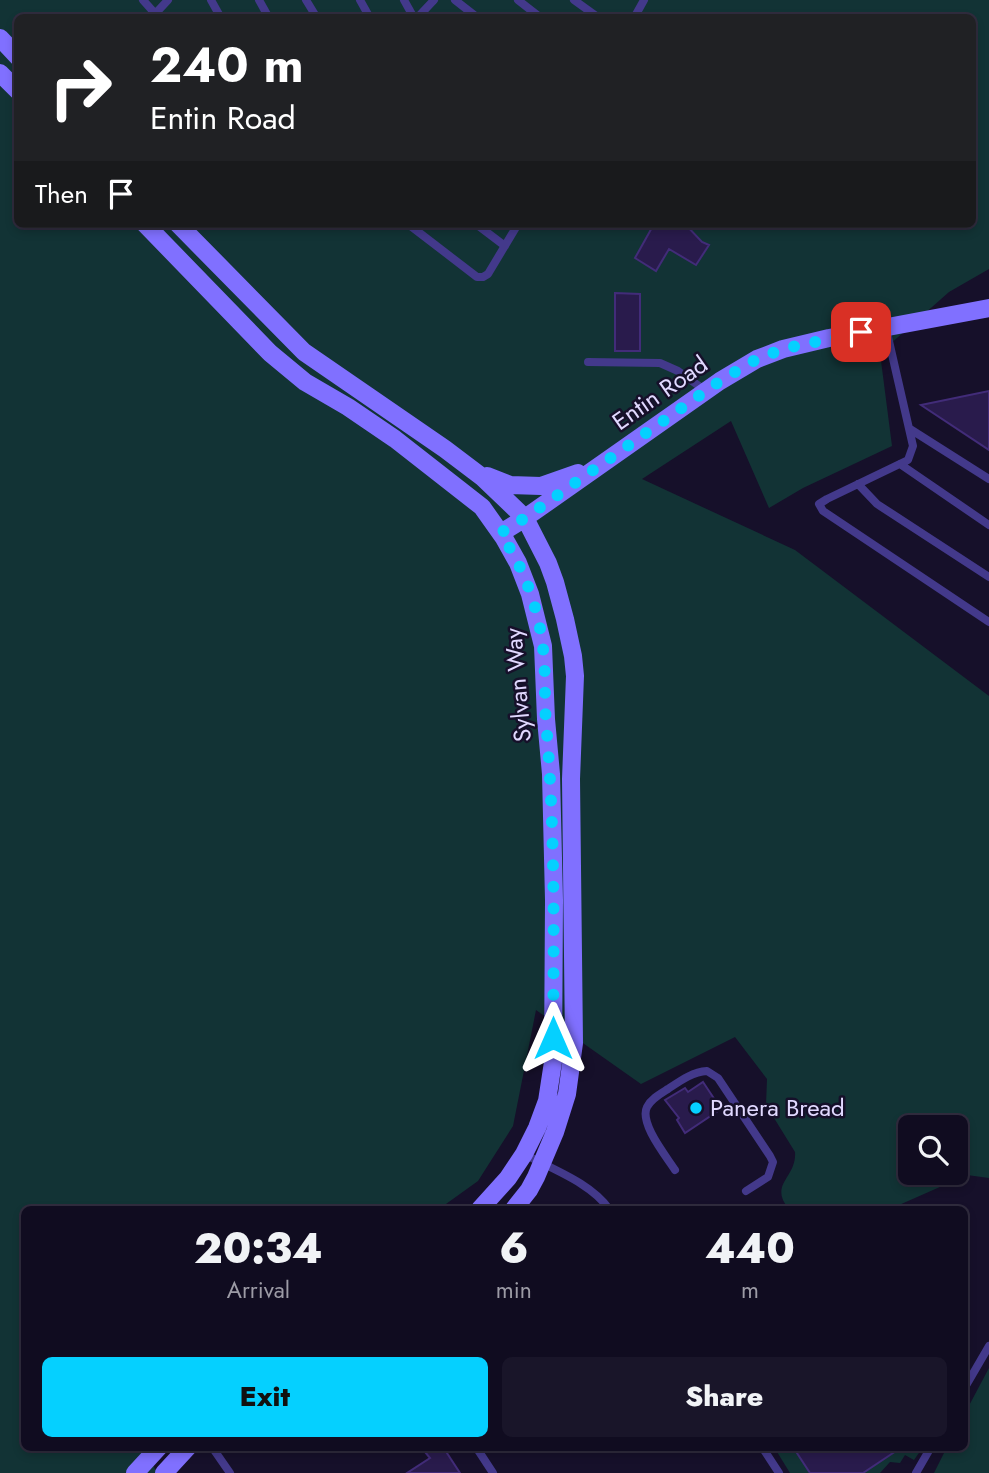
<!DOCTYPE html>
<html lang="en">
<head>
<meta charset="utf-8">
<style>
	:root { --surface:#100c20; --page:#191529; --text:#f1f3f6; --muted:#9c9ba5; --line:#302c3e; --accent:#05d0ff }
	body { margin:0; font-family:Jost,sans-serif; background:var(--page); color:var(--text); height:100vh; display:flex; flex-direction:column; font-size:26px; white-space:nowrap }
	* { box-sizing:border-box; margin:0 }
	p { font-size:23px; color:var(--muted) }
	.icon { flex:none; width:38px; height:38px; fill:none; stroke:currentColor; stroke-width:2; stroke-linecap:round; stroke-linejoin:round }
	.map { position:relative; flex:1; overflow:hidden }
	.side { position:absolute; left:21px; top:1206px; width:947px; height:245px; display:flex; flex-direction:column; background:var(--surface); border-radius:10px; box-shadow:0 4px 10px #0003,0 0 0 2px var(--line) }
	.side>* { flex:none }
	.banner { position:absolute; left:14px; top:14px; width:962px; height:214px; border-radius:10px; box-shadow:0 4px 10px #0003,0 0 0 2px var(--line); background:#202124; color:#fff; overflow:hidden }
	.buttons { position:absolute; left:898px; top:1115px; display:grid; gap:14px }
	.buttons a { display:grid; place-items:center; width:70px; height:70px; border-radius:10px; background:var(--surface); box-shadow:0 4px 10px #0003,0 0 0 2px var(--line); font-size:35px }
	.pin { position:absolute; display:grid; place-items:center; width:60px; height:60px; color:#fff; margin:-30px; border-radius:14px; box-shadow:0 4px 10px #0006 }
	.me { position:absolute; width:77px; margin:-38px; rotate:0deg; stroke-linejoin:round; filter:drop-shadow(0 0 5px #0008) }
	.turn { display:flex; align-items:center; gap:24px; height:147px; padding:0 21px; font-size:32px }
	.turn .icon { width:91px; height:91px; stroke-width:2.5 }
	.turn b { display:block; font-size:49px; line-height:60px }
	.then { display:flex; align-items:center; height:66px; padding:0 21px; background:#0003; gap:14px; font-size:26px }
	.eta { display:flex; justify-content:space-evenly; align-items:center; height:119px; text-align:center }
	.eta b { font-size:42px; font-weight:800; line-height:49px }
	.cta { display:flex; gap:14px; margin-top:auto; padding:14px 21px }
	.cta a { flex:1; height:80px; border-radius:10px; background:var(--accent); color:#111; font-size:28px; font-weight:800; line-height:80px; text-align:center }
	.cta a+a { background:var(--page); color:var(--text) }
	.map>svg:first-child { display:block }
	.green { fill:#123335; fill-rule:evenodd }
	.building { fill:#291b4c; stroke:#422c79; stroke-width:2 }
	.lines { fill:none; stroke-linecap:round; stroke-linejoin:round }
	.lane { stroke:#43398b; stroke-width:8 }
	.secondary { stroke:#8070ff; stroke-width:18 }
	.route { stroke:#05d0ff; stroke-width:12; stroke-dasharray:0 21.6 }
	.poi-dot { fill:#05d0ff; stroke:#16102a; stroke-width:2.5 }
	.labels { text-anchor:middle; stroke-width:5; stroke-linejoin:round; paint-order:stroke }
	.street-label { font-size:24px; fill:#e1d9ff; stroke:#16102a }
	.poi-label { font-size:24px; fill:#e1d9ff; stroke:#16102a; text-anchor:start }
</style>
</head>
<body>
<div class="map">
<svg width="989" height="1473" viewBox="0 0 989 1473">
	<rect width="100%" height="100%" fill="#16102a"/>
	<path class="green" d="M0,0H989V269L949,292L880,353L892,446L803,488L769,508L731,421L642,479L795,550L989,696V1178L967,1175L890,1209H789C768,1184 797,1178 795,1152L766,1105L767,1079L735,1037L641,1084L536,1010L513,1126L478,1181L439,1209H24V1447H144L157,1473H0ZM18,18H973V224H18ZM910,1127H956V1172H910Z
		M989,1368V1473H934L947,1447H964V1415Z
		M774,1447H793L810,1473H790Z
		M902,1447H923L914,1460L905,1455L900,1463L890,1462L880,1473H863Z"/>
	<path class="building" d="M654,224H685L702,242L709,245L696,265L669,249L656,271L635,258Z
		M615,293L640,294V351H615Z
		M989,391V450L921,405Z
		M703,1082L721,1109L685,1133L677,1120L679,1118L665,1100L685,1088L688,1092Z
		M433,1447H443L460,1473H407L430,1458L425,1452Z
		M793,1447H902L863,1473H810Z"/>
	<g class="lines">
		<path class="lane" d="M143,0L159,18
			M211,0L221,18
			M259,0L269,18
			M306,0L317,18
			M360,0L370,18
			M404,0L414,18
			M455,0L478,18
			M518,0L541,18
			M574,0L599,18
			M155,14L168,0
			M417,18L434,0
			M634,18L644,0
			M408,224L477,277H483L488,274L518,224
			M476,224L505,246
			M886,328L913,446L908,460L827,499L819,504L823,511L989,622
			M588,362L660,363L678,371L706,391
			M910,429L989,479
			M900,464L989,525
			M858,484L877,504L989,577
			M524,1154C552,1169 591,1183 609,1209
			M675,1170C666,1156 639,1123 647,1107C651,1099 660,1094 668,1089C680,1081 692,1072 707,1071L718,1078L770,1156L773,1162L768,1177L746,1191
			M964,1389L989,1346
			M212,1447L230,1473
			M476,1447L493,1473
			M762,1447L779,1473
			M916,1473L931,1447"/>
		<path class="secondary" d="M0,38L18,57
			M0,73L18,91
			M145,224L270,353L305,382L348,407L395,439L482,507L504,538L518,563L530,594L543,646L546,719L551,774L554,900L553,1062L547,1101L537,1128L524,1154L508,1178L480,1209
			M178,224L304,352L445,449L482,477L525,518L548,563L555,582L565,619L573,656L575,676L571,779L574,1043L567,1094L555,1132L536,1177L529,1190L514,1209
			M487,476L510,485L541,486L578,473
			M501,533L525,518L720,381L757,359L783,349L829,338L989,308
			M135,1473L159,1447
			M164,1473L188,1447"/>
	</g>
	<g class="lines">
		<path class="route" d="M553,1038C554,933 555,827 546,722C544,698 546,672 543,648C539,609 523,565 500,533L525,518L720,381L757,359L783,349L861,332"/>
	</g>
	<circle class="poi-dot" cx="696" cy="1108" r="7"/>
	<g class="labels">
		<g class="street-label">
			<text transform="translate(660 393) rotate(-35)" y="8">Entin Road</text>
			<text transform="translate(518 685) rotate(-95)" y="8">Sylvan Way</text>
		</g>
		<g class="poi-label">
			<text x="710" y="1116">Panera Bread</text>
		</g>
	</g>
</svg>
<div class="buttons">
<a><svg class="icon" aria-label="search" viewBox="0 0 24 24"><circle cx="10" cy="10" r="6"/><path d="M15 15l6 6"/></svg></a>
</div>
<div class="pin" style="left:861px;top:332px;background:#d93025"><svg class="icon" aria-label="arrive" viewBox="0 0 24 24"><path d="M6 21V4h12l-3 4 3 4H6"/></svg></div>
<svg class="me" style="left:553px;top:1038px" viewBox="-20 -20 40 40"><path d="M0-17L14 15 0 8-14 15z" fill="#05d0ff" stroke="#fff" stroke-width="4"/></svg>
<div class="banner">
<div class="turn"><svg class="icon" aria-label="right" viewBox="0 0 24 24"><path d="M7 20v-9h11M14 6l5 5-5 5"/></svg><div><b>240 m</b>Entin Road</div></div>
<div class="then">Then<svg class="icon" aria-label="arrive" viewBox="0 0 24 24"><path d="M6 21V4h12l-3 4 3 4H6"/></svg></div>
</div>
<section class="side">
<div class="eta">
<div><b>20:34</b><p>Arrival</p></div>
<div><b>6</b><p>min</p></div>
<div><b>440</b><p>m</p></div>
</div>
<div class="cta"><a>Exit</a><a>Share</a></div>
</section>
</div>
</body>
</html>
